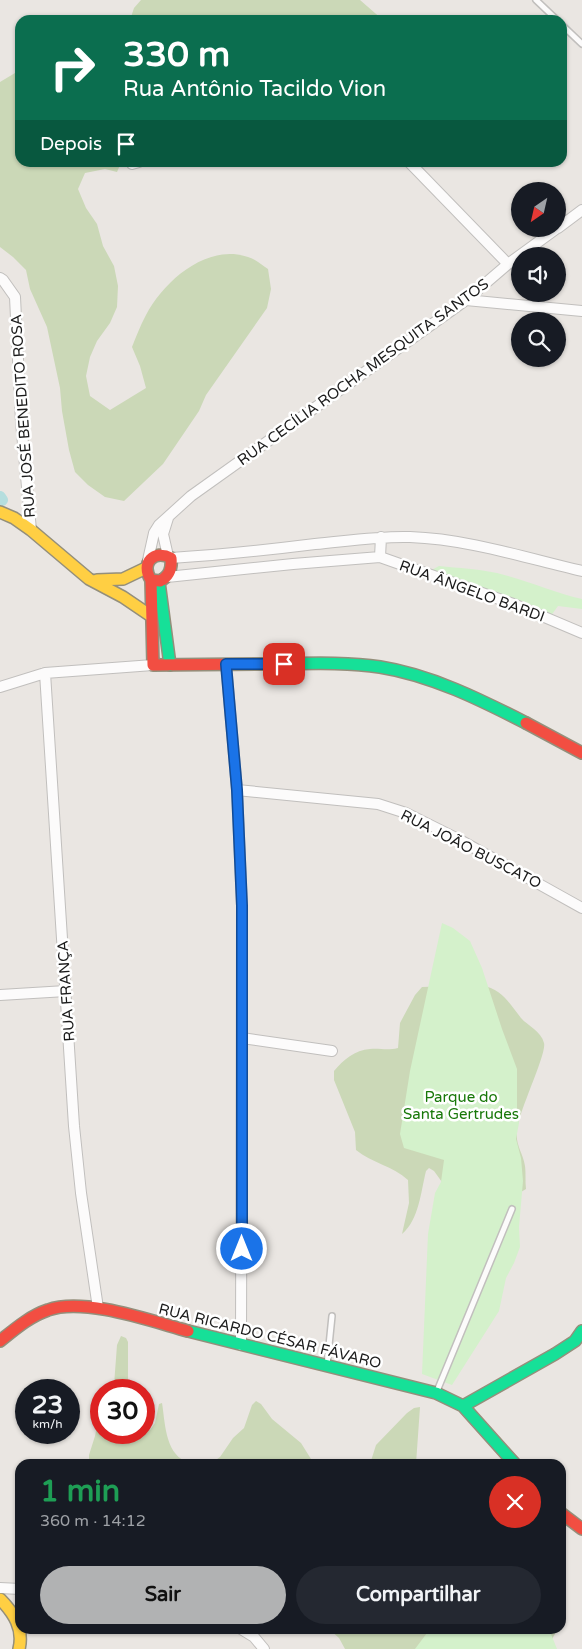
<!DOCTYPE html>
<html lang="pt">
<head>
<meta charset="utf-8">
<style>
	:root { --surface:#171b24; --page:#242831; --text:#f1f3f6; --muted:#9ea1a6; --accent:#b1b2b3 }
	body { margin:0; font-family:"Varela Round",sans-serif; background:var(--page); color:var(--text); height:100vh; display:flex; flex-direction:column; font-size:19px; white-space:nowrap }
	* { box-sizing:border-box; margin:0 }
	p { font-size:16px; color:var(--muted) }
	.icon { flex:none; width:28px; height:28px; fill:none; stroke:currentColor; stroke-width:2; stroke-linecap:round; stroke-linejoin:round }
	.map { position:relative; flex:1; overflow:hidden }
	.drawer { position:absolute; left:15px; top:1459px; width:551px; height:175px; display:flex; flex-direction:column; background:var(--surface); border-radius:15px; box-shadow:0 1px 4px #0004 }
	.drawer>* { flex:none }
	.hud { position:absolute; left:15px; top:15px; width:552px; height:152px; border-radius:15px; box-shadow:0 1px 4px #0004; background:#0b6e4f; color:#fff; overflow:hidden }
	.needle { width:32px; rotate:214deg }
	.controls { position:absolute; left:511px; top:182px; display:grid; gap:10px }
	.controls a { display:grid; place-items:center; width:55px; height:55px; border-radius:50%; background:var(--surface); box-shadow:0 1px 4px #0004; font-size:25px }
	.speed { position:absolute; left:15px; top:1379px; display:flex; gap:10px; font-size:25px; font-weight:700; text-align:center }
	.speed>* { display:grid; place-content:center; width:65px; height:65px; border-radius:50%; background:var(--surface); box-shadow:0 1px 4px #0004; line-height:1 }
	.speed small { font-size:12px; font-weight:400 }
	.speed .limit { border:8px solid #d22; background:#fff; color:#111 }
	.pin { position:absolute; display:grid; place-items:center; width:42px; height:42px; color:#fff; margin:-21px; border-radius:10px; box-shadow:0 2px 8px #0006 }
	.me { position:absolute; width:55px; margin:-28px; rotate:0deg; stroke-linejoin:round; filter:drop-shadow(0 0 4px #0008) }
	.turn { display:flex; align-items:center; gap:18px; height:105px; padding:0 25px; font-size:22px }
	.turn .icon { width:65px; height:65px; stroke-width:2.5 }
	.turn b { display:block; font-size:35px; line-height:42px }
	.then { display:flex; align-items:center; height:48px; padding:0 25px; background:#0003; gap:10px; font-size:19px }
	.round { display:grid; place-items:center; flex:none; width:52px; height:52px; border-radius:26px; background:var(--page) }
	.summary { display:flex; align-items:center; justify-content:space-between; height:85px; padding:0 25px }
	h1 { font-size:30px; font-weight:700; line-height:38px; color:#1e9e55 }
	.action { display:flex; gap:10px; margin-top:auto; padding:10px 25px }
	.action a { flex:1; height:58px; border-radius:30px; background:var(--accent); color:#111; font-size:20px; font-weight:700; line-height:58px; text-align:center }
	.action a+a { background:var(--page); color:var(--text) }
	.map>svg:first-child { display:block }
	.forest { fill:#cbd8b7 }
	.park { fill:#d4f1cb }
	.lines { fill:none; stroke-linecap:round; stroke-linejoin:round }
	.canal { stroke:#b5dede; stroke-width:12 }
	.lane-casing { stroke:#c1bfbd; stroke-width:8 }
	.street-casing { stroke:#c1bfbd; stroke-width:12 }
	.fast-casing { stroke:#948f7b; stroke-width:14 }
	.slow-casing { stroke:#948f7b; stroke-width:14 }
	.jam-casing { stroke:#948f7b; stroke-width:14 }
	.lane { stroke:#fcfbfb; stroke-width:5 }
	.street { stroke:#fcfbfb; stroke-width:10 }
	.fast { stroke:#16e098; stroke-width:11 }
	.slow { stroke:#ffcf43; stroke-width:11 }
	.jam { stroke:#f24e42; stroke-width:11 }
	.route-casing { stroke:#114b97; stroke-width:12 }
	.route { stroke:#1a73e8; stroke-width:9 }
	.labels { text-anchor:middle; stroke-width:5; stroke-linejoin:round; paint-order:stroke }
	.street-label { font-size:15px; fill:#1b1b1b; stroke:#fff }
	.park-label { font-size:15px; fill:#187809; stroke:#fff }
</style>
</head>
<body>
<div class="map">
<svg width="582" height="1649" viewBox="0 0 582 1649">
	<rect width="100%" height="100%" fill="#eae6e2"/>
	<path class="forest" d="M141,0H360L383,20H130L134,8Z
		M20,70V162L121,163L117,172L105,169L85,173L78,189L86,208L97,224L103,246L114,266L118,286L117,307L110,323L97,341L90,357L86,376L90,396L110,410L146,388L140,366L132,347C136,337 140,326 146,315C164,281 207,243 248,257C255,259 262,265 268,269L271,289L267,308L206,395L199,411L163,464L124,501L105,497L88,485L75,472L69,450L62,411L60,388L47,327L30,289L26,270L13,257L0,247V82Z
		M481,985C503,990 508,1002 521,1018C528,1026 541,1031 544,1043C547,1053 519,1111 517,1129C515,1146 523,1152 525,1166C526,1173 525,1181 526,1189L521,1192L447,1189L434,1171L429,1168L426,1171C421,1191 419,1220 402,1234L409,1203L408,1180C393,1166 372,1163 356,1150L355,1132L334,1080V1071C343,1060 355,1050 370,1049C381,1048 386,1051 398,1048L400,1023L415,995L422,987Z
		M121,1336L126,1338L128,1342V1390H110L114,1385L117,1345Z
		M256,1401L261,1404L272,1419L301,1443L311,1459L327,1464H210L220,1457L233,1438L244,1428L252,1405Z
		M162,1403C165,1421 165,1452 185,1461C189,1462 193,1463 197,1464H89V1455L95,1436L101,1406V1432H144V1429L150,1430L155,1423L159,1404Z
		M420,1407L416,1464H370L376,1445L407,1413L414,1408Z
		M329,1629H558L549,1644L547,1649H345L339,1638Z"/>
	<path class="park" d="M439,566C459,568 478,569 497,573C526,580 553,592 582,599V609L558,606L550,617L428,572Z
		M442,923L453,928L470,941L482,968L502,1029L517,1069V1108L519,1123L516,1139L521,1158L523,1181L519,1227L520,1247L514,1263L506,1278L499,1311L452,1385L422,1374L428,1234L435,1193L441,1182L444,1160L404,1148L400,1134L410,1071Z
		M430,1629H549L557,1649H415Z"/>
	<g class="lines">
		<path class="canal" d="M0,497L2,500"/>
		<g class="lane-casing">
			<path id="lane" d="M536,0L557,20
				M562,25L582,44
				M327,1365L332,1316
				M437,1391L512,1209"/>
		</g>
		<g class="street-casing">
			<path id="street" d="M409,162L508,264
				M132,164L139,162
				M558,228L582,210
				M0,278L3,280L15,297L21,422L31,530
				M466,300L582,311
				M381,537L380,557L516,605L582,633
				M168,556L163,534L168,518
				M171,558C219,555 267,550 315,544C347,541 378,536 410,537C468,539 526,558 582,571
				M148,560L154,533L159,525L191,496L466,300L508,264L556,229
				M167,577L293,564L380,557
				M226,664L237,790L242,906L241,1345
				M45,673L74,1126L81,1193L98,1308
				M0,687L45,673L153,665
				M237,790L378,804L406,813L460,840L582,908
				M0,995L66,991
				M242,1038L332,1051
				M0,1588L20,1589
				M241,1629L254,1637L264,1649"/>
		</g>
		<g class="fast-casing">
			<path id="fast" d="M159,582L170,665
				M258,664C296,664 343,661 380,667C431,675 481,700 526,723
				M188,1331L436,1393L463,1406L515,1464
				M463,1406L555,1354L575,1341L582,1331"/>
		</g>
		<g class="slow-casing">
			<path id="slow" d="M0,512L14,518L31,530L89,579L123,597L151,616
				M97,580L123,579L146,568
				M0,1599C14,1613 24,1629 19,1649"/>
		</g>
		<g class="jam-casing">
			<path id="jam" d="M151,580L160,581C170,576 172,568 171,558C154,549 140,563 151,580L153,665L258,664
				M526,723L582,753
				M0,1341C15,1329 30,1316 48,1310C84,1297 151,1321 188,1331
				M561,1513L582,1529"/>
		</g>
		<use href="#lane" class="lane"/>
		<use href="#street" class="street"/>
		<use href="#fast" class="fast"/>
		<use href="#slow" class="slow"/>
		<use href="#jam" class="jam"/>
	</g>
	<g class="lines">
		<g class="route-casing">
			<path id="route" d="M242,1249V906L237,790L226,664H284"/>
		</g>
		<use href="#route" class="route"/>
	</g>
	<g class="labels">
		<g class="street-label">
			<text transform="translate(363 372) rotate(-36)" y="5">RUA CECÍLIA ROCHA MESQUITA SANTOS</text>
			<text transform="translate(23 416) rotate(-94)" y="5">RUA JOSÉ BENEDITO ROSA</text>
			<text transform="translate(472 591) rotate(20)" y="5">RUA ÂNGELO BARDI</text>
			<text transform="translate(471 849) rotate(27)" y="5">RUA JOÃO BUSCATO</text>
			<text transform="translate(66 991) rotate(-94)" y="5">RUA FRANÇA</text>
			<text transform="translate(270 1336) rotate(14)" y="5">RUA RICARDO CÉSAR FÁVARO</text>
		</g>
		<g class="park-label">
			<text x="461" y="1102">Parque do<tspan x="461" dy="17">Santa Gertrudes</tspan></text>
		</g>
	</g>
</svg>
<div class="controls">
<a><svg class="needle" viewBox="-14 -14 28 28"><path d="M0-13l5 13h-10z" fill="#e53935"/><path d="M0 13l5-13h-10z" fill="#9ea1a6"/></svg></a>
<a><svg class="icon" aria-label="sound" viewBox="0 0 24 24"><path d="M4 9h4l5-4v14l-5-4H4zM17 9q2 3 0 6"/></svg></a>
<a><svg class="icon" aria-label="search" viewBox="0 0 24 24"><circle cx="10" cy="10" r="6"/><path d="M15 15l6 6"/></svg></a>
</div>
<div class="speed"><div>23<small>km/h</small></div><div class="limit">30</div></div>
<div class="pin" style="left:284px;top:664px;background:#d93025"><svg class="icon" aria-label="arrive" viewBox="0 0 24 24"><path d="M6 21V4h12l-3 4 3 4H6"/></svg></div>
<svg class="me" style="left:242px;top:1249px" viewBox="-20 -20 40 40"><circle r="17" fill="#1a73e8" stroke="#fff" stroke-width="3"/><path d="M0-11L8 9 0 5-8 9z" fill="#fff"/></svg>
<div class="hud">
<div class="turn"><svg class="icon" aria-label="right" viewBox="0 0 24 24"><path d="M7 20v-9h11M14 6l5 5-5 5"/></svg><div><b>330 m</b>Rua Antônio Tacildo Vion</div></div>
<div class="then">Depois<svg class="icon" aria-label="arrive" viewBox="0 0 24 24"><path d="M6 21V4h12l-3 4 3 4H6"/></svg></div>
</div>
<section class="drawer">
<div class="summary"><div><h1>1 min</h1><p>360 m · 14:12</p></div><a class="round" style="background:#d93025;color:#fff"><svg class="icon" aria-label="close" viewBox="0 0 24 24"><path d="M6 6l12 12M18 6L6 18"/></svg></a></div>
<div class="action"><a>Sair</a><a>Compartilhar</a></div>
</section>
</div>
</body>
</html>
